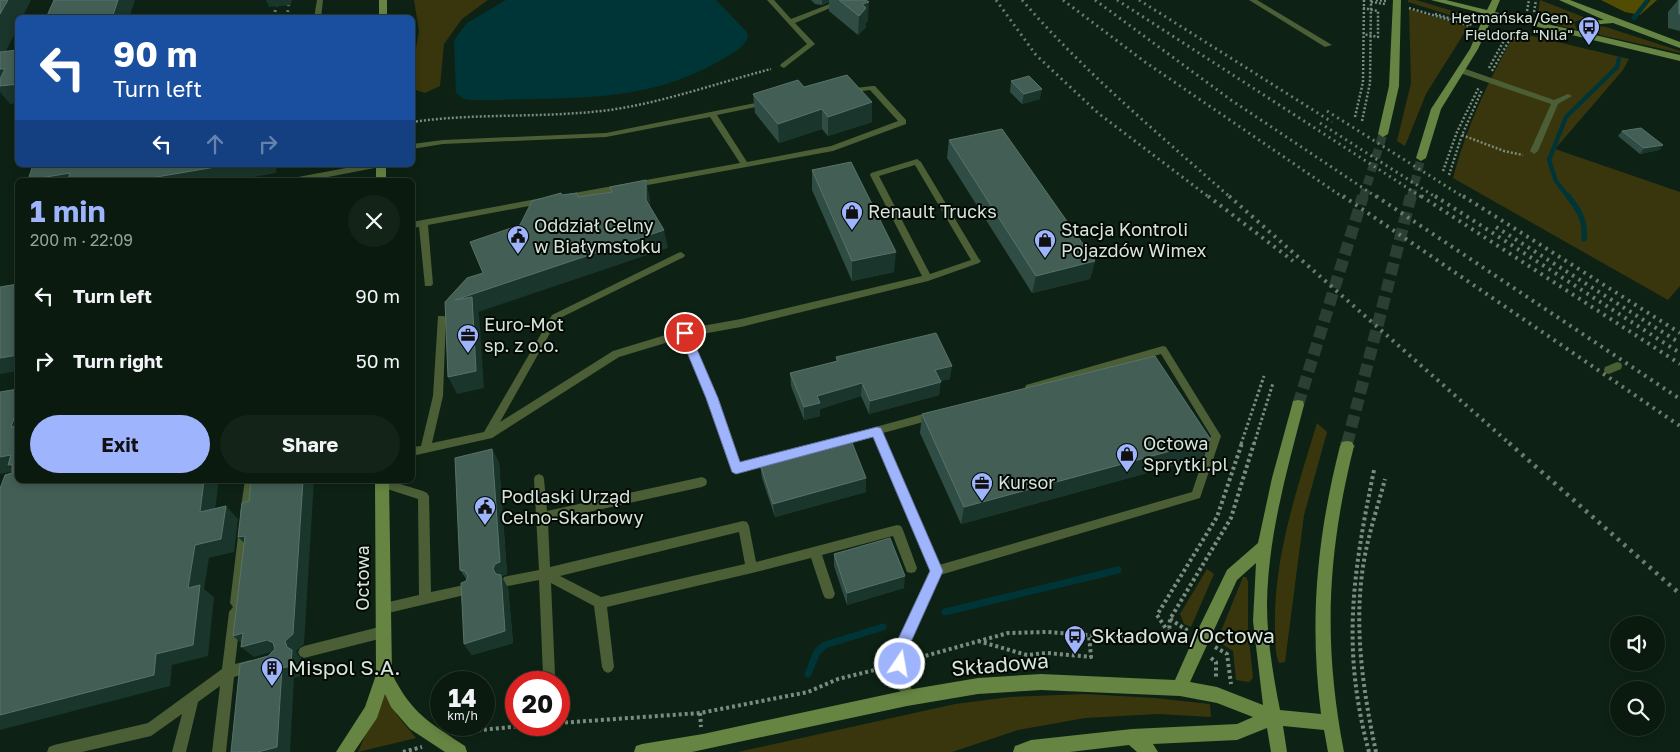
<!DOCTYPE html>
<html lang="en">
<head>
<meta charset="utf-8">
<style>
	:root { --surface:#0a1a0f; --page:#132318; --text:#f1f3f6; --muted:#99a19e; --line:#2a382f; --accent:#9eb4fd }
	body { margin:0; font-family:"Golos Text",sans-serif; background:var(--page); color:var(--text); height:100vh; display:flex; flex-direction:column; font-size:19px; white-space:nowrap }
	* { box-sizing:border-box; margin:0 }
	p { font-size:16px; color:var(--muted) }
	.icon { flex:none; width:28px; height:28px; fill:none; stroke:currentColor; stroke-width:2; stroke-linecap:round; stroke-linejoin:round }
	.map { position:relative; flex:1; overflow:hidden }
	.drawer { position:absolute; left:15px; top:178px; width:400px; height:305px; display:flex; flex-direction:column; background:var(--surface); border-radius:8px; box-shadow:0 2px 8px #0003,0 0 0 1px var(--line) }
	.drawer>* { flex:none }
	.banner { position:absolute; left:15px; top:15px; width:400px; height:152px; border-radius:8px; box-shadow:0 2px 8px #0003,0 0 0 1px var(--line); background:#1a4fa0; color:#fff; overflow:hidden }
	.controls { position:absolute; left:1610px; top:616px; display:grid; gap:10px }
	.controls a { display:grid; place-items:center; width:55px; height:55px; border-radius:50%; background:var(--surface); box-shadow:0 2px 8px #0003,0 0 0 1px var(--line); font-size:25px }
	.speed { position:absolute; left:430px; top:671px; display:flex; gap:10px; font-size:25px; font-weight:700; text-align:center }
	.speed>* { display:grid; place-content:center; width:65px; height:65px; border-radius:50%; background:var(--surface); box-shadow:0 2px 8px #0003,0 0 0 1px var(--line); line-height:1 }
	.speed small { font-size:12px; font-weight:400 }
	.speed .limit { border:8px solid #d22; background:#fff; color:#111 }
	.pin { position:absolute; display:grid; place-items:center; width:42px; height:42px; color:#fff; margin:-21px; border:2px solid #fff; border-radius:50%; box-shadow:0 1px 5px #0007 }
	.me { position:absolute; width:55px; margin:-28px; rotate:12deg; stroke-linejoin:round; filter:drop-shadow(0 0 4px #0008) }
	.turn { display:flex; align-items:center; gap:18px; height:105px; padding:0 15px; font-size:22px }
	.turn .icon { width:65px; height:65px; stroke-width:2.5 }
	.turn b { display:block; font-size:35px; line-height:42px }
	.lanes { display:flex; align-items:center; height:48px; padding:0 15px; background:#0003; justify-content:center; gap:25px; direction:ltr }
	.lanes .off { opacity:.35 }
	.round { display:grid; place-items:center; flex:none; width:52px; height:52px; border-radius:26px; background:var(--page) }
	.overview { display:flex; align-items:center; justify-content:space-between; height:85px; padding:0 15px }
	h1 { font-size:30px; font-weight:700; line-height:38px; color:var(--accent) }
	.cta { display:flex; gap:10px; margin-top:auto; padding:10px 15px }
	.cta a { flex:1; height:58px; border-radius:30px; background:var(--accent); color:#111; font-size:20px; font-weight:700; line-height:58px; text-align:center }
	.cta a+a { background:var(--page); color:var(--text) }
	ul { padding:0; list-style:none }
	li { display:flex; align-items:center; gap:15px; height:65px; padding:0 15px }
	li div { flex:1 }
	li b { display:block; font-size:19px }
	li em { font-style:normal }
	.map>svg:first-child { display:block }
	.green { fill:#39360d }
	.forest { fill:#514c02 }
	.water { fill:#003538 }
	.lines { fill:none; stroke-linecap:round; stroke-linejoin:round }
	.stream-far2 { stroke:#003538; stroke-width:4.5 }
	.stream-far1 { stroke:#003538; stroke-width:5.5 }
	.stream { stroke:#003538; stroke-width:7 }
	.secondary-tunnel-far2 { stroke:#2b3f32; stroke-width:9; stroke-dasharray:9 5; stroke-linecap:butt }
	.secondary-tunnel-far1 { stroke:#2b3f32; stroke-width:12; stroke-dasharray:12 5.5; stroke-linecap:butt }
	.secondary-tunnel { stroke:#2b3f32; stroke-width:15; stroke-dasharray:15 8; stroke-linecap:butt }
	.path-far2 { stroke:#7b8c80; stroke-width:2.5; stroke-dasharray:2 2; stroke-linecap:butt }
	.path-far1 { stroke:#7b8c80; stroke-width:3; stroke-dasharray:2.5 2.5; stroke-linecap:butt }
	.path { stroke:#7b8c80; stroke-width:4; stroke-dasharray:3 3; stroke-linecap:butt }
	.lane { fill:#4b5e36; fill-rule:evenodd }
	.secondary { fill:#668442; fill-rule:evenodd }
	.rail-far2 { stroke:#6a7c70; stroke-width:3; stroke-dasharray:2 4; stroke-linecap:butt }
	.rail-far1 { stroke:#6a7c70; stroke-width:4; stroke-dasharray:2.5 5; stroke-linecap:butt }
	.rail { stroke:#6a7c70; stroke-width:4.5; stroke-dasharray:3 5.5; stroke-linecap:butt }
	.wall { fill:#304d45 }
	.shaded-wall { fill:#1a352b }
	.building { fill:#425e55; stroke:#59736a }
	.route { fill:#9eb4fd; stroke:#6775a4 }
	.labels { text-anchor:middle; stroke-width:4; stroke-linejoin:round; paint-order:stroke }
	.far-poi-label { font-size:15px; fill:#d7e4da; stroke:#030904; text-anchor:end }
	.poi-label { font-size:18px; fill:#d7e4da; stroke:#030904; text-anchor:start }
	.street-label { font-size:18px; fill:#d7e4da; stroke:#030904 }
	.near-poi-label { font-size:21px; fill:#d7e4da; stroke:#030904; text-anchor:start }
	.near-street-label { font-size:21px; fill:#d7e4da; stroke:#030904 }
</style>
</head>
<body>
<div class="map">
<svg width="1680" height="752" viewBox="0 0 1680 752">
	<rect width="100%" height="100%" fill="#0d2214"/>
	<path class="green" d="M414,0H488L462,19L444,44L440,86L425,93L413,89V65L419,31Z
		M1408,0H1416L1473,17L1472,22L1408,2Z
		M1540,0L1586,18L1574,22L1577,30L1537,20Z
		M1409,9L1468,27L1426,94L1405,146L1397,141L1411,83Z
		M1598,26L1606,27L1680,51V53L1600,35L1593,29Z
		M1532,36L1629,59L1623,70L1555,149L1680,192V286L1668,300L1453,178C1467,126 1486,86 1512,39Z
		M1317,423L1327,432L1304,515L1285,662L1279,663C1275,653 1275,639 1275,629C1273,558 1297,490 1317,423Z
		M1207,569L1214,574L1191,627L1184,624L1180,614Z
		M1243,577H1246L1248,581V629L1253,678L1249,682L1236,680L1233,651L1217,641Z
		M384,683L397,715L416,738L358,752L376,711Z
		M1084,694L1155,698L1210,704L1211,717L1158,714L1085,718L1018,730L952,752H738L955,704L1010,697Z"/>
	<path class="forest" d="M1601,0H1657L1640,15L1625,12Z"/>
	<path class="water" d="M506,0H716L747,32L748,37C744,48 732,53 723,59C660,96 600,98 529,99C508,99 485,102 464,99L456,93L454,40L467,23Z"/>
	<g class="lines">
		<path class="stream-far2" d="M1634,18L1648,0
			M1569,198L1556,181L1549,160L1566,117L1617,67L1619,59"/>
		<path class="stream-far1" d="M1568,196C1579,210 1586,221 1584,239"/>
		<path class="stream" d="M945,612L1118,570
			M808,674L817,652L825,645L883,627"/>
		<path class="secondary-tunnel-far2" d="M1363,198L1383,134
			M1411,198L1421,158"/>
		<path class="secondary-tunnel-far1" d="M1298,405L1363,196
			M1347,444L1411,196"/>
		<path class="secondary-tunnel" d="M1347,446L1348,443"/>
		<path class="path-far2" d="M1376,0L1386,1
			M1371,2L1385,4
			M1363,8L1378,11V37L1363,34
			M1409,8L1470,26
			M1527,11L1529,0
			M1534,12L1536,0
			M1435,14L1472,25
			M1495,32L1507,35
			M1495,34L1508,38
			M1489,68L1507,35L1521,33
			M1492,71L1510,39L1529,35
			M1355,117L1363,82L1364,0
			M1362,121L1370,83L1371,0
			M412,122C475,113 538,118 601,111C656,105 717,83 771,69
			M1462,135L1504,151L1523,155
			M1443,171L1457,132L1479,87
			M1449,175L1462,135L1482,90"/>
		<path class="path-far1" d="M1241,444L1264,376
			M1254,444L1273,383"/>
		<path class="path" d="M1170,619L1188,631
			M978,641L1027,655L1047,653L1091,657L1089,635
			M1184,642L1169,633L1157,615L1217,517L1242,443
			M1215,647L1227,654L1231,684
			M1211,658L1216,662V679
			M914,659L1008,633L1047,632L1143,639L1169,633L1170,619L1231,518L1254,443
			M700,713L701,727
			M559,723L700,713L808,692L838,679L887,667
			M460,732L532,725
			M403,752L422,747
			M1369,752C1341,648 1353,573 1374,470
			M1376,752C1362,686 1352,617 1366,550C1371,526 1379,502 1385,479"/>
		<path class="lane" d="M317,0H323L321,18H314Z
			M767,0H774L791,19L840,0H849L795,23L815,44L784,68L780,66L781,64L807,44Z
			M1249,0H1257L1332,45L1325,47Z
			M1457,68H1463L1554,100L1568,94L1572,96L1558,104L1538,151L1534,154L1530,151L1551,104L1457,72Z
			M872,86H875L906,120V124L833,151L566,200L562,197L563,195L740,163L710,117L606,137L443,144L412,149V144L443,140L606,133L770,100V104L717,115L747,162L831,146L898,121L870,90L848,93L844,91L848,89Z
			M917,159L921,162L979,259L981,261L979,263L928,281L741,327L691,336L717,398L740,464L934,411L938,412L939,415L938,418L883,433L939,565L1192,492L1211,436L1161,354L1030,392L1026,391L1025,388L1026,385L1163,346L1166,347L1221,436L1200,498L940,575L905,653L913,698L912,702L907,704L902,702L901,698L893,653L930,571L874,436L736,474L732,472L707,398L682,338L619,357L492,438L412,456V447L421,446L433,396L438,316H444L446,318L443,396L432,443L484,432L552,315L678,253L681,252L685,255L684,257L558,319L500,422L613,351L685,329L741,319L922,276L870,175L871,173ZM915,165L971,260L930,274L879,176Z
			M362,165H379L375,168L312,180H294L298,177Z
			M542,198L546,201L545,203L428,225L433,284L431,286H425L419,227L412,228V222Z
			M1617,362L1621,363L1622,366L1621,369L1609,374L1605,373L1604,370L1605,367Z
			M539,474L543,476L544,479L547,511L702,477L706,479L707,482L706,485L702,487L548,521L550,567L743,521L747,522L749,526L756,562L897,525L901,526L903,530L917,568L915,572L911,573L907,572L893,536L822,555L835,594L833,598L829,599L825,598L823,594L811,558L752,573L607,607L614,667L612,671L608,673L604,671L602,667L594,606L551,583L555,675L553,679L549,681L545,679L543,675L539,580L508,586L504,585L502,581L504,577L508,576L539,570L534,479L535,476ZM739,532L745,564L601,597L560,576Z
			M245,480H255L252,514L250,517L246,519L242,517L240,514Z
			M378,480H387L423,491L427,493L429,496L431,592L469,584L473,585L475,589L473,593L384,614L380,612L378,608L380,604L419,595L418,499L378,486L377,483Z
			M245,523L249,524L251,528L242,603L238,608L241,612L235,664L251,660L255,662L257,666L255,670L234,677L226,752H212L220,686L198,702L186,752H172L182,714L151,736L82,752H47L49,747L54,745L148,723L222,669L229,612L233,607L230,603L239,528L241,524Z
			M383,626L387,628L389,632L387,636L383,638L304,658L300,656L298,652L300,648L304,646Z"/>
		<path class="secondary" d="M379,0H387V18H379Z
			M1393,0H1401L1399,86L1388,134L1383,137L1378,134L1389,86Z
			M1431,0H1446L1487,10L1492,0H1500L1495,12L1582,32L1580,26L1584,21L1604,20L1559,0H1570L1680,42V48L1613,23L1589,25V29L1595,35L1680,55V61L1493,16L1478,49L1441,109L1426,158L1421,161L1416,158L1431,109L1470,49L1485,14Z
			M376,165H386V180H376Z
			M1298,400L1303,401L1304,405C1287,470 1268,536 1267,604C1267,639 1273,675 1280,710L1321,714C1309,620 1317,537 1340,446L1342,442L1347,441L1352,442L1354,446C1327,554 1323,643 1344,752H1328L1324,730L1283,726L1287,752H1271L1267,728L1237,740L1153,744L1158,752H1137L1129,745L1070,752H1013L1015,746L1031,740L1132,729L1237,724L1253,717L1217,703L1180,696L1041,690L978,694L907,706L692,752H634L636,746L642,744L703,734L907,690L978,678L1041,674L1175,680L1191,644L1227,570L1258,543L1272,478L1292,405L1293,401ZM1256,563L1253,621L1263,705L1217,687L1190,682L1237,580Z
			M375,480H389L392,674C412,714 429,722 465,746L467,752H445L410,729L391,707L385,694L377,718L354,752H336L365,707L376,675Z"/>
		<path class="rail-far2" d="M996,0L1036,55L1098,113L1210,198
			M1022,0C1085,73 1159,134 1231,198
			M1063,0L1145,62L1344,198
			M1095,0L1231,100L1378,198
			M1117,0L1423,198
			M1139,0L1332,122
			M274,18L277,0
			M287,18L289,0
			M1327,111L1465,198
			M1320,123L1437,198"/>
		<path class="rail-far1" d="M1208,196L1293,261
			M1229,196L1510,444
			M1343,196L1680,426
			M1376,196L1680,399
			M1421,196L1680,364
			M1435,196L1680,353
			M1463,196L1680,333
			M1496,227L1680,343"/>
		<path class="rail" d="M1509,443L1680,594"/>
	</g>
	<path class="wall" d="M811,0H866L868,21L866,22V27L858,35L829,11V2L822,5L815,4Z
		M1678,0H1680V31L1668,28V12Z
		M1011,81L1040,99L1022,104L1010,92Z
		M804,87L872,122L828,136L822,129L779,143L755,113L753,94Z
		M1622,131L1663,145L1659,150L1640,154L1618,136Z
		M949,140L1095,261L1090,279L1032,293L947,158Z
		M812,170L894,272L852,281L812,190Z
		M836,357L950,379L940,381L939,395L869,414L861,396L820,409V416L804,420L791,386L790,373L836,361Z
		M922,414L1202,458L961,524L920,433Z
		M492,449L499,463L507,574L502,576V577L508,588L513,643L472,655L464,644L467,580L460,570Z
		M760,464L866,492L775,517L762,478Z
		M834,554L904,588L847,605L834,566Z"/>
	<path class="shaded-wall" d="M8,0H31L22,18H18V27L5,53L0,54V14Z
		M118,0H135L129,18H112Z
		M266,0H292L291,5L269,7Z
		M822,0H829V2L822,5Z
		M869,2L868,21L866,22V27L858,35L859,16L862,4Z
		M0,69H5L18,84V103L10,104L0,92Z
		M1042,89L1040,99L1022,104L1024,94Z
		M872,102V122L828,136V117Z
		M822,109V129L779,143L778,124Z
		M1663,145L1659,150L1640,154L1644,148Z
		M227,165H277L276,173L237,180H139Z
		M70,173L76,180H29Z
		M646,180L650,198V217L646,200Z
		M664,230L668,248L478,312L479,314L484,388L457,394L448,377L455,300Z
		M896,252L894,272L852,281V261Z
		M1095,261L1090,279L1032,293L1036,276Z
		M18,355V371L0,374V358Z
		M952,366L950,379L933,383L935,370Z
		M941,382L939,395L869,414L870,401Z
		M862,383L861,396L820,409V416L804,420V407L817,396Z
		M18,407V433L11,427Z
		M1211,440L1202,458L961,524L964,507Z
		M492,449L499,463L507,574L502,576V577L508,588L513,643L472,655L464,644L500,582L493,569Z
		M11,455L12,465H8L15,471L0,474V457Z
		M866,478V492L775,517L773,504Z
		M204,480H219L213,525L200,512Z
		M303,480H314L304,644L296,651L298,655L303,660V676L294,678L290,752H258L282,668Z
		M226,506L238,519L234,552L209,558L204,589L214,597L208,656L172,665L170,686L0,730V715L156,654L188,588L195,545Z
		M245,536L250,549L238,537Z
		M905,576L904,588L847,605V593Z
		M243,633L267,640L279,650L254,657L241,647L245,646L233,636Z"/>
	<path class="building" d="M0,0H8L0,14Z
		M54,0H118L112,18H46Z
		M839,0H866L869,2L862,4L866,8L859,16Z
		M1679,0H1680V14H1679Z
		M18,50V84L0,86V79L5,69H0V52Z
		M847,75L872,102L828,117L822,109L778,124L753,94L798,80L804,87Z
		M1029,76L1042,89L1024,94L1011,81Z
		M1641,128L1663,145L1644,148L1622,131Z
		M1002,129L1095,261L1036,276L949,140Z
		M851,162L896,252L852,261L812,170Z
		M33,165H227L139,180H68L70,173L28,180Z
		M646,180V200L664,230L455,300L472,297L476,371L448,377L445,302L467,278L483,273L470,242L520,225L532,201L561,193L562,195L577,193L578,197L612,192L610,187Z
		M18,284V355L0,358V287Z
		M936,333L952,366L935,370L941,382L870,401L862,383L817,396L820,403L804,407L790,373L838,361L836,357Z
		M1155,356L1211,440L964,507L922,414Z
		M18,389V407L11,427L18,426V480H204L200,512L226,506L221,539L195,545L188,588L200,585L193,645L156,654L154,675L0,715V487L1,486L5,475L12,473V465H8L11,455L0,457V392Z
		M851,440L866,478L773,504L760,464Z
		M492,449L500,562L495,564L493,569L496,574L501,575L505,631L464,644L461,583L466,581L468,576L465,571L460,570L455,458Z
		M251,480H303L293,634L285,641L287,647L292,650L291,666L282,668L277,747L258,752H231L240,664L268,656L275,649L273,643L267,640L241,647L243,633L233,636L245,536L238,537L242,503L249,501Z
		M890,538L905,576L847,593L834,554Z"/>
	<path class="route" d="M685,329L690,333L718,398L740,462L877,427L881,428L943,571L906,653L905,668L900,670L895,668L892,652L930,571L873,437L736,474L732,472L706,398L679,333Z"/>
	<defs>
		<g id="bus-pin" transform="scale(1.125)"><path d="M0 17L-7.5 6A9.5 9.5 0 1 1 7.5 6Z" fill="#9eb4fd" stroke="#030904"/><path d="M-5-6H5V4H4V6H2V4H-2V6H-4V4H-5ZM-3.5-4V0h7V-4ZM-3.5 1.2v1.5H-2V1.2ZM2 1.2v1.5H3.5V1.2Z" fill="#111"/></g>
		<g id="shop-pin" transform="scale(1.125)"><path d="M0 17L-7.5 6A9.5 9.5 0 1 1 7.5 6Z" fill="#9eb4fd" stroke="#030904"/><path d="M-5-2.5h2.3a2.7 3.5 0 0 1 5.4 0H5L5.5 6h-11ZM-1.5-2.5h3a1.5 2.3 0 0 0-3 0Z" fill="#111"/></g>
		<g id="civic-pin" transform="scale(1.125)"><path d="M0 17L-7.5 6A9.5 9.5 0 1 1 7.5 6Z" fill="#9eb4fd" stroke="#030904"/><path d="M-.6-6.5H3V-4.5H.6V-3L4-1V1h2V6H-6V1h2V-1L-.6-3ZM-1.2 2.5V6h2.4V2.5Z" fill="#111"/></g>
		<g id="office-pin" transform="scale(1.125)"><path d="M0 17L-7.5 6A9.5 9.5 0 1 1 7.5 6Z" fill="#9eb4fd" stroke="#030904"/><path d="M-6-3h4V-5.5h4V-3h4V5H-6ZM-1-4.5V-3h2v-1.5ZM-6 0V1H6V0Z" fill="#111"/></g>
		<g id="building-pin" transform="scale(1.125)"><path d="M0 17L-7.5 6A9.5 9.5 0 1 1 7.5 6Z" fill="#9eb4fd" stroke="#030904"/><path d="M-4-6H4V6H1V3H-1V6H-4ZM-2.5-4.3h1.7v1.8h-1.7ZM.8-4.3h1.7v1.8H.8ZM-2.5-1h1.7V.8h-1.7ZM.8-1h1.7V.8H.8Z" fill="#111"/></g>
	</defs>
	<g fill-rule="evenodd">
		<use href="#bus-pin" x="1589" y="27"/>
		<use href="#shop-pin" x="852" y="212"/>
		<use href="#civic-pin" x="518" y="236"/>
		<use href="#shop-pin" x="1045" y="240"/>
		<use href="#office-pin" x="468" y="335"/>
		<use href="#shop-pin" x="1127" y="454"/>
		<use href="#office-pin" x="982" y="483"/>
		<use href="#civic-pin" x="485" y="507"/>
		<use href="#bus-pin" x="1075" y="636"/>
		<use href="#building-pin" x="272" y="668"/>
	</g>
	<g class="labels">
		<g class="far-poi-label">
			<text x="1573" y="23">Hetmańska/Gen.<tspan x="1573" dy="17">Fieldorfa "Nila"</tspan></text>
		</g>
		<g class="poi-label">
			<text x="868" y="218">Renault Trucks</text>
			<text x="534" y="232">Oddział Celny<tspan x="534" dy="21">w Białymstoku</tspan></text>
			<text x="1061" y="236">Stacja Kontroli<tspan x="1061" dy="21">Pojazdów Wimex</tspan></text>
			<text x="484" y="331">Euro-Mot<tspan x="484" dy="21">sp. z o.o.</tspan></text>
			<text x="1143" y="450">Octowa<tspan x="1143" dy="21">Sprytki.pl</tspan></text>
			<text x="998" y="489">Kursor</text>
			<text x="501" y="503">Podlaski Urząd<tspan x="501" dy="21">Celno-Skarbowy</tspan></text>
		</g>
		<g class="street-label">
			<text transform="translate(363 578) rotate(-90)" y="6">Octowa</text>
		</g>
		<g class="near-poi-label">
			<text x="1091" y="643">Składowa/Octowa</text>
			<text x="288" y="675">Mispol S.A.</text>
		</g>
		<g class="near-street-label">
			<text transform="translate(1000 665) rotate(-5)" y="7">Składowa</text>
		</g>
	</g>
</svg>
<div class="controls">
<a><svg class="icon" aria-label="sound" viewBox="0 0 24 24"><path d="M4 9h4l5-4v14l-5-4H4zM17 9q2 3 0 6"/></svg></a>
<a><svg class="icon" aria-label="search" viewBox="0 0 24 24"><circle cx="10" cy="10" r="6"/><path d="M15 15l6 6"/></svg></a>
</div>
<div class="speed"><div>14<small>km/h</small></div><div class="limit">20</div></div>
<div class="pin" style="left:685px;top:333px;background:#d93025"><svg class="icon" aria-label="arrive" viewBox="0 0 24 24"><path d="M6 21V4h12l-3 4 3 4H6"/></svg></div>
<svg class="me" style="left:900px;top:664px" viewBox="-20 -20 40 40"><circle r="17" fill="#9eb4fd" stroke="#fff" stroke-width="3"/><path d="M0-11L8 9 0 5-8 9z" fill="#fff"/></svg>
<div class="banner">
<div class="turn"><svg class="icon" aria-label="left" viewBox="0 0 24 24"><path d="M17 20v-9H6M10 6l-5 5 5 5"/></svg><div><b>90 m</b>Turn left</div></div>
<div class="lanes"><svg class="icon" aria-label="left" viewBox="0 0 24 24"><path d="M17 20v-9H6M10 6l-5 5 5 5"/></svg><svg class="icon off" aria-label="ahead" viewBox="0 0 24 24"><path d="M12 20V5M6 11l6-6 6 6"/></svg><svg class="icon off" aria-label="right" viewBox="0 0 24 24"><path d="M7 20v-9h11M14 6l5 5-5 5"/></svg></div>
</div>
<section class="drawer">
<div class="overview"><div><h1>1 min</h1><p>200 m · 22:09</p></div><a class="round"><svg class="icon" aria-label="close" viewBox="0 0 24 24"><path d="M6 6l12 12M18 6L6 18"/></svg></a></div>
<ul>
<li><svg class="icon" aria-label="left" viewBox="0 0 24 24"><path d="M17 20v-9H6M10 6l-5 5 5 5"/></svg><div><b>Turn left</b></div><em>90 m</em></li>
<li><svg class="icon" aria-label="right" viewBox="0 0 24 24"><path d="M7 20v-9h11M14 6l5 5-5 5"/></svg><div><b>Turn right</b></div><em>50 m</em></li>
</ul>
<div class="cta"><a>Exit</a><a>Share</a></div>
</section>
</div>
</body>
</html>
